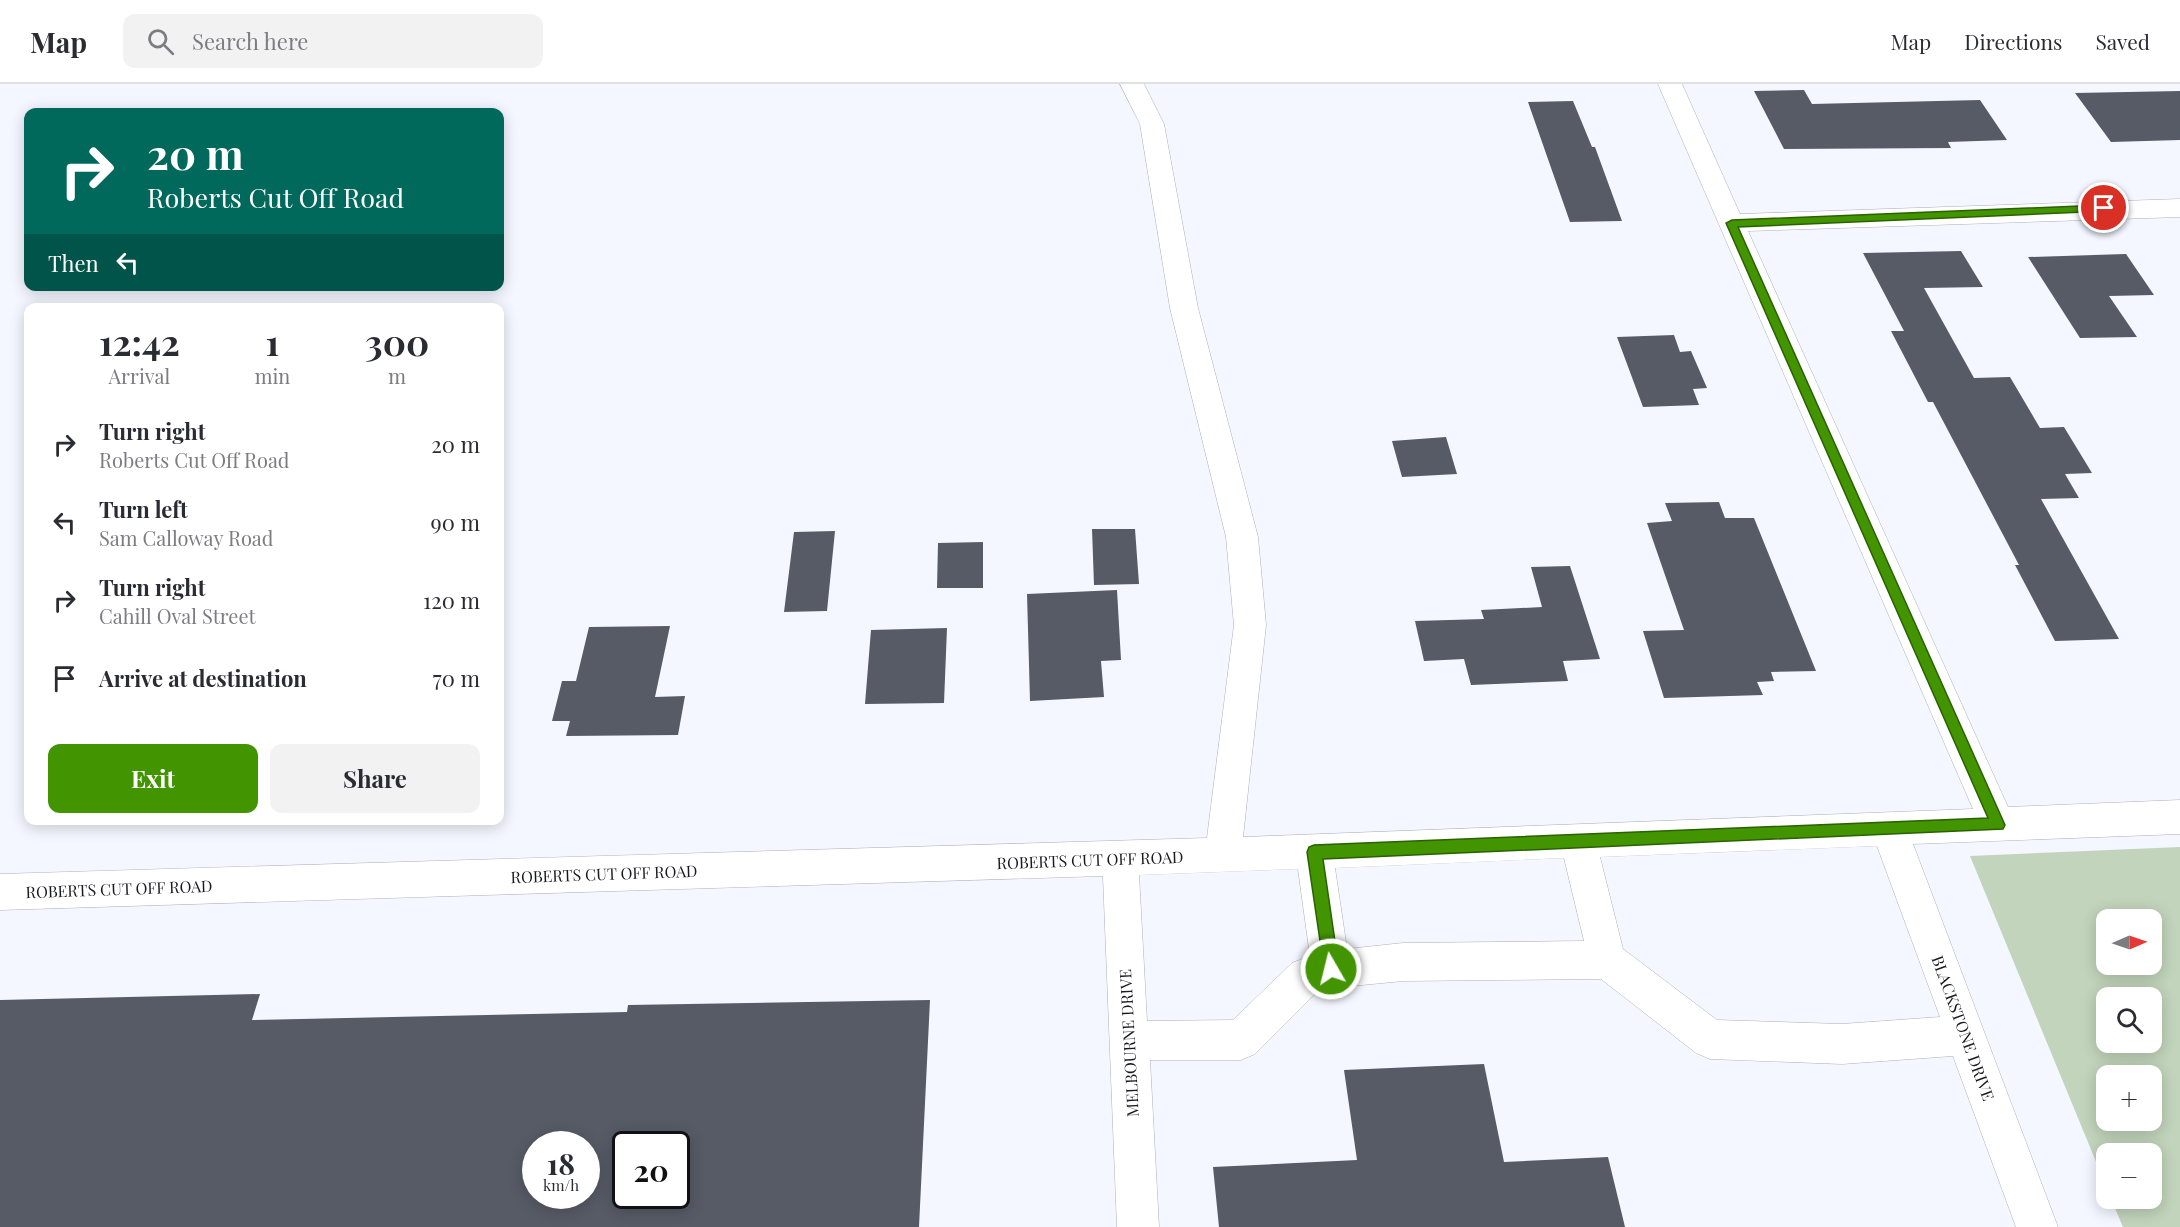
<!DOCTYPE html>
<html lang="en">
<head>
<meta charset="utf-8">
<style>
	:root { --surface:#fff; --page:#f2f2f3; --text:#2b2b33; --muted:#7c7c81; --line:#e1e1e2; --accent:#429501 }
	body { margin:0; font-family:"Playfair Display",serif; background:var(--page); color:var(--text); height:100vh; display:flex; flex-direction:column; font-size:22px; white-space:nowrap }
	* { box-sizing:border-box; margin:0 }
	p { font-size:20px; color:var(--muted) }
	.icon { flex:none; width:33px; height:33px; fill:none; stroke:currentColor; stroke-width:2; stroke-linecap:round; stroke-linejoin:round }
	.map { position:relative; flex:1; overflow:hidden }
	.side { position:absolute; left:24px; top:219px; width:480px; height:522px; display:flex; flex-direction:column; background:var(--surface); border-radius:12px; box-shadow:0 3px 15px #0003 }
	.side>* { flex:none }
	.banner { position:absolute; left:24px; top:24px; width:480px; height:183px; border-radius:12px; box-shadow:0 3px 15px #0003; background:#00695c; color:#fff; overflow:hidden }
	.needle { width:39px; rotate:88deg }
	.controls { position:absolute; left:2096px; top:825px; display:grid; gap:12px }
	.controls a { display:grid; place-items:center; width:66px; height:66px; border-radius:12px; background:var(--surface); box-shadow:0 3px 15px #0003; font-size:30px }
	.speed { position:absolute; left:522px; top:1047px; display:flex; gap:12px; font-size:30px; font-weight:700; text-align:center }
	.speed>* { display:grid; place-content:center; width:78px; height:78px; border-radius:50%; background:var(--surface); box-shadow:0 3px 15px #0003; line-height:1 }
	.speed small { font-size:15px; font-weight:400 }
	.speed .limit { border:3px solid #111; border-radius:9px; background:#fff; color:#111 }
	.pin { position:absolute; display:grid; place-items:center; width:51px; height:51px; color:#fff; margin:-26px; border:3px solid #fff; border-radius:50%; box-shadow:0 2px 6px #0007 }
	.me { position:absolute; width:66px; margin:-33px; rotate:352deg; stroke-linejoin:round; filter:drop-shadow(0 0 4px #0008) }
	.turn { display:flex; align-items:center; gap:21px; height:126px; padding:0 24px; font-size:27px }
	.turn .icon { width:78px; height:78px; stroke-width:2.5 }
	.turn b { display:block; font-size:42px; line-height:51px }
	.then { display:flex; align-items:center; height:57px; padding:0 24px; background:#0003; gap:12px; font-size:22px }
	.eta { display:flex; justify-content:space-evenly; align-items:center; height:102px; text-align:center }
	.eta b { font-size:36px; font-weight:700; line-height:42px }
	.cta { display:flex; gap:12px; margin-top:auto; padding:12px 24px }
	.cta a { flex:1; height:69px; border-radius:12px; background:var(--accent); color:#fff; font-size:24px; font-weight:700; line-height:69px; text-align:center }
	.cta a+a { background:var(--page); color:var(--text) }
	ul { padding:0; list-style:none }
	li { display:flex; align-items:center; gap:18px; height:78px; padding:0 24px }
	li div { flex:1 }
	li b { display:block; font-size:22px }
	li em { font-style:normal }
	header { display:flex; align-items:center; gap:36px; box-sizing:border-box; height:84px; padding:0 30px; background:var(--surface); border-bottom:2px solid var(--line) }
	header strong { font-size:28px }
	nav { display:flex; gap:33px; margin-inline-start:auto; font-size:21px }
	.search { width:420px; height:54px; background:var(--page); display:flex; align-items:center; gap:15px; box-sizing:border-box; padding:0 21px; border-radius:12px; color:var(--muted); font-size:22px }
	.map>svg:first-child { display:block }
	.green { fill:#c2d4bb; fill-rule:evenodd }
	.building { fill:#575b66; fill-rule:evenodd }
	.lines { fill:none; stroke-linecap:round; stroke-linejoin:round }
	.minor-casing { stroke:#acb0bc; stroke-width:1 }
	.minor { fill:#fff; fill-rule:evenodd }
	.route { fill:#429501; stroke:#2b6101; stroke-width:1.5 }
	.labels { text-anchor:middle; stroke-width:6; stroke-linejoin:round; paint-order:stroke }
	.street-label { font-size:16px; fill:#191a1f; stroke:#fff }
</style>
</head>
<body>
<header>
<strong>Map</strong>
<div class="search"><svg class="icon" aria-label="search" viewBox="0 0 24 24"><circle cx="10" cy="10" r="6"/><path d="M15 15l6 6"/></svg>Search here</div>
<nav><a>Map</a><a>Directions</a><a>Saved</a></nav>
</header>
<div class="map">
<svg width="2180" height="1143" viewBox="0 0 2180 1143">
	<rect width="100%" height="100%" fill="#f4f7ff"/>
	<path class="green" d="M2180,763V1143H2123L2111,1115L2151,1114V1070H2106V1102L1970,772ZM2106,836H2151V880H2106ZM2106,914H2151V958H2106ZM2106,992H2151V1036H2106Z"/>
	<path class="building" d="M1804,6L1812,20L1980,16L2007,56L1948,58L1951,64L1784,65L1754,7Z
		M2180,7V56L2111,58L2075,9Z
		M1573,17L1592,63H1595L1622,137L1570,138L1528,18Z
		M1961,167L1983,203L1924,204L1974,294L2010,293L2040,344L2064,343L2092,389L2065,390L2079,414L2041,415L2119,555L2055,557L2015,481H2019L1933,318H1928L1891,247H1904L1863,169Z
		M2126,170L2154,211L2109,212L2137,253L2080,254L2028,173Z
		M1674,251L1680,268L1691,267L1707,304L1693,305L1699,321L1643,323L1617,253Z
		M1446,353L1457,390L1402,393L1392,357Z
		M1719,418L1725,434H1754L1816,587L1771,588L1774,597L1757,598L1763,611L1664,614L1643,547L1684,546L1647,439L1672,437L1665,419Z
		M1092,445H1135L1139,500L1094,501Z
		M835,447L827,527L784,528L794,448Z
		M983,458V504H937L938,459Z
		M1570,482L1600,575L1563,577L1568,597L1471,601L1464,575L1424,577L1415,537L1484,535L1481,526L1542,523L1531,483Z
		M1117,506L1121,576L1101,577L1104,613L1030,617L1027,510Z
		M670,542L655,613L685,612L678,651L566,652L570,637H552L562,597H576L589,543Z
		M947,544L944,619L865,620L871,546Z
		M260,910L252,936L627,928L628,921L930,916L919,1143H0V916ZM536,1060H586V1112H536ZM626,1060H676V1112H626Z
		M1484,980L1504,1078L1608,1073L1625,1143H1219L1213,1083L1357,1076L1344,986Z"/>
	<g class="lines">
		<g class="minor-casing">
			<path id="minor" d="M1120,0H1144L1164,40L1198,224L1258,453L1266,541L1243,753L1973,725L1658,0H1682L1740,130L2180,115V133L1748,147L2008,723L2180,716V750L1913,760L2058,1143H2016L1953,972L1842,980L1710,975L1696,969L1601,895L1403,897L1331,904L1317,908L1255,970L1241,976H1150L1159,1143H1117L1103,792L0,826V790L1207,754L1234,541L1226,453L1170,224L1140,40ZM1877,762L1940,933L1842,940L1717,936L1623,865L1600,773ZM1564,774L1584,857L1403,859L1347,865L1335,784ZM1298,785L1310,872L1292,879L1233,936L1147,937L1139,791Z"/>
		</g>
		<use href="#minor" class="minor"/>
	</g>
	<path class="route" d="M2104,121L2109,124L2107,127L1738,143L2005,741L2003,745L1323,775L1339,885L1336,891L1331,893L1325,891L1307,768L1309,763L1314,761L1988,734L1726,139L1732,136Z"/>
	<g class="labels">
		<g class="street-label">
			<text transform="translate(1090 776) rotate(-2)" y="6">ROBERTS CUT OFF ROAD</text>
			<text transform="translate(604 790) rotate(-2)" y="6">ROBERTS CUT OFF ROAD</text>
			<text transform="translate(119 805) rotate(-2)" y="6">ROBERTS CUT OFF ROAD</text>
			<text transform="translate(1963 944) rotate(70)" y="6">BLACKSTONE DRIVE</text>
			<text transform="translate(1129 959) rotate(-93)" y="6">MELBOURNE DRIVE</text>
		</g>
	</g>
</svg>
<div class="controls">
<a><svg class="needle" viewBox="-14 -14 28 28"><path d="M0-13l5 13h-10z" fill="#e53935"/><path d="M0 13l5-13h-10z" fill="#7c7c81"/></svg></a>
<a><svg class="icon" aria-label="search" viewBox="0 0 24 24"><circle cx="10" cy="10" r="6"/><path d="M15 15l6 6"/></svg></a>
<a>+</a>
<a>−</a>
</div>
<div class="speed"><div>18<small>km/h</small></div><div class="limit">20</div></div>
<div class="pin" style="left:2104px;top:124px;background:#d93025"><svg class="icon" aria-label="arrive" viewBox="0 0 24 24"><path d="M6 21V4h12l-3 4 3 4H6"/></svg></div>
<svg class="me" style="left:1331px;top:885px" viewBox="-20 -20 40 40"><circle r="17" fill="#429501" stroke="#fff" stroke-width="3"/><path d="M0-11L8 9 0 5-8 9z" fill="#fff"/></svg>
<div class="banner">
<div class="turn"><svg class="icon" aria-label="right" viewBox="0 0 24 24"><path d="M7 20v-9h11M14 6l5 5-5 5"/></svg><div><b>20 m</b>Roberts Cut Off Road</div></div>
<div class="then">Then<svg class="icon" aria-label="left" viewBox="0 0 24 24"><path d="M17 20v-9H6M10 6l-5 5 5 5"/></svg></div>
</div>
<section class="side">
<div class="eta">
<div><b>12:42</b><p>Arrival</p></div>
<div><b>1</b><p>min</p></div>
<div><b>300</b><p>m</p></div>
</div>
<ul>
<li><svg class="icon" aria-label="right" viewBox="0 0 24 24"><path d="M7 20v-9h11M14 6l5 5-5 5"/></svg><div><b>Turn right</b><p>Roberts Cut Off Road</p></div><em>20 m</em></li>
<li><svg class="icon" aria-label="left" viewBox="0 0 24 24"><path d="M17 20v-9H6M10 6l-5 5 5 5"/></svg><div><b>Turn left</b><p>Sam Calloway Road</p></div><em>90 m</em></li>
<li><svg class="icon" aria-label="right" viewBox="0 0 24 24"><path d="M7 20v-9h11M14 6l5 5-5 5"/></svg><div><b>Turn right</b><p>Cahill Oval Street</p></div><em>120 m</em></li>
<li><svg class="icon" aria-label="arrive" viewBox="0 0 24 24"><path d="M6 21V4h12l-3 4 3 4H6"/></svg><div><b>Arrive at destination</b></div><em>70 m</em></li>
</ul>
<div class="cta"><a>Exit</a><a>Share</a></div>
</section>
</div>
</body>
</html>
